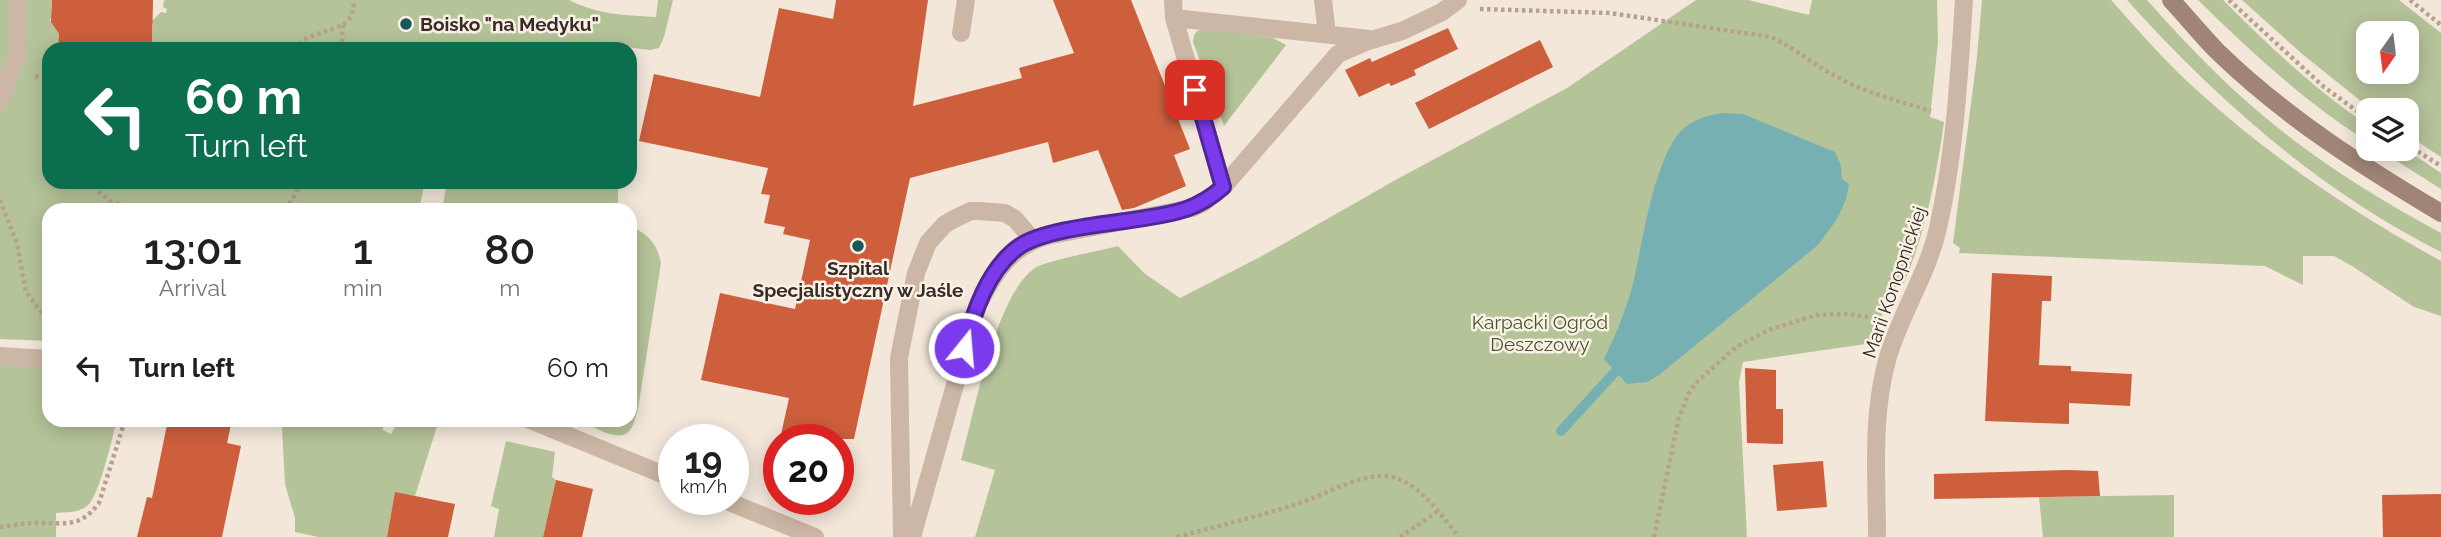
<!DOCTYPE html>
<html lang="en">
<head>
<meta charset="utf-8">
<style>
	:root { --surface:#fff; --page:#f6f6f6; --text:#202124; --muted:#757577 }
	body { margin:0; font-family:Raleway,sans-serif; background:var(--page); color:var(--text); height:100vh; display:flex; flex-direction:column; font-size:26px; white-space:nowrap }
	* { box-sizing:border-box; margin:0 }
	p { font-size:23px; color:var(--muted) }
	.icon { flex:none; width:38px; height:38px; fill:none; stroke:currentColor; stroke-width:2; stroke-linecap:round; stroke-linejoin:round }
	.map { position:relative; flex:1; overflow:hidden }
	.side { position:absolute; left:42px; top:203px; width:595px; height:224px; display:flex; flex-direction:column; background:var(--surface); border-radius:21px; box-shadow:0 4px 18px #0003 }
	.side>* { flex:none }
	.guide { position:absolute; left:42px; top:42px; width:595px; height:147px; border-radius:21px; box-shadow:0 4px 18px #0003; background:#0b6e4f; color:#fff; overflow:hidden }
	.needle { width:46px; rotate:194deg }
	.buttons { position:absolute; left:2356px; top:21px; display:grid; gap:14px }
	.buttons a { display:grid; place-items:center; width:63px; height:63px; border-radius:14px; background:var(--surface); box-shadow:0 4px 18px #0003; font-size:35px }
	.speed { position:absolute; left:658px; top:424px; display:flex; gap:14px; font-size:35px; font-weight:700; text-align:center }
	.speed>* { display:grid; place-content:center; width:91px; height:91px; border-radius:50%; background:var(--surface); box-shadow:0 4px 18px #0003; line-height:1 }
	.speed small { font-size:18px; font-weight:400 }
	.speed .limit { border:10px solid #d22; background:#fff; color:#111 }
	.pin { position:absolute; display:grid; place-items:center; width:60px; height:60px; color:#fff; margin:-30px; border-radius:14px; box-shadow:0 4px 10px #0006 }
	.me { position:absolute; width:77px; margin:-38px; rotate:17deg; stroke-linejoin:round; filter:drop-shadow(0 0 5px #0008) }
	.turn { display:flex; align-items:center; gap:24px; height:147px; padding:0 28px; font-size:32px }
	.turn .icon { width:91px; height:91px; stroke-width:2.5 }
	.turn b { display:block; font-size:49px; line-height:60px }
	.eta { display:flex; justify-content:space-evenly; align-items:center; height:119px; text-align:center }
	.eta b { font-size:42px; font-weight:600; line-height:49px }
	ul { padding:0; list-style:none }
	li { display:flex; align-items:center; gap:21px; height:91px; padding:0 28px }
	li div { flex:1 }
	li b { display:block; font-size:26px }
	li em { font-style:normal }
	.map>svg:first-child { display:block }
	.green { fill:#b5c399; fill-rule:evenodd }
	.water { fill:#77b0b2 }
	.lines { fill:none; stroke-linecap:round; stroke-linejoin:round }
	.stream { stroke:#77b0b2; stroke-width:10 }
	.building { fill:#cd5f3d }
	.path { stroke:#b8a08f; stroke-width:4.5; stroke-dasharray:3.5 3.5; stroke-linecap:butt }
	.lane { stroke:#ccb6a5; stroke-width:18 }
	.street { stroke:#ccb6a5; stroke-width:18 }
	.secondary { stroke:#a08576; stroke-width:18 }
	.route-casing { stroke:#51269a; stroke-width:18 }
	.route { stroke:#7c3aed; stroke-width:12 }
	.poi-dot { fill:#1a575b; stroke:#faf1e6; stroke-width:2.5 }
	.labels { text-anchor:middle; stroke-width:5; stroke-linejoin:round; paint-order:stroke }
	.poi-label { font-size:19px; font-weight:bold; fill:#372c27; stroke:#faf1e6; text-anchor:start }
	.street-label { font-size:19px; fill:#372c27; stroke:#faf1e6 }
	.park-label { font-size:19px; fill:#465729; stroke:#faf1e6 }
</style>
</head>
<body>
<div class="map">
<svg width="2441" height="537" viewBox="0 0 2441 537">
	<rect width="100%" height="100%" fill="#f3e7da"/>
	<path class="green" d="M0,0H52L51,10L56,11L50,20L59,34L58,49H49V182H425L419,210H49V341L0,339Z
		M164,0H569C600,15 623,15 656,17L658,0H673L664,37L659,48L650,50L626,47L625,49H152L153,25L151,22L161,12L166,13L167,9L163,7Z
		M1696,0H1748L1809,15L1812,0H1937L1938,42L1930,117L1944,122C1936,178 1926,231 1904,283L1891,290L1872,343L1743,362L1739,382L1747,537H975L995,470L961,460C974,413 996,294 1035,268C1048,260 1100,251 1118,246L1144,273L1180,298L1262,256L1399,178L1567,88Z
		M1982,0H2111C2139,31 2168,65 2200,93C2273,159 2355,214 2441,261V316L2414,307L2352,266L2334,256H2303V285L2265,266L1959,253L1960,248L1953,243L1977,57Z
		M2127,0H2147C2178,35 2210,69 2245,100C2304,153 2372,196 2441,233V252C2320,191 2217,100 2127,0Z
		M2198,0H2223C2268,45 2314,89 2368,125V142C2305,102 2251,52 2198,0Z
		M2242,0H2399L2441,33V157L2406,134V110H2372L2301,53ZM2368,33H2406V72H2368Z
		M1205,29L1273,38L1286,45L1224,126L1193,42C1194,33 1196,30 1205,29Z
		M2378,149H2405L2441,173V189Z
		M447,182H618V210H442Z
		M630,226C648,234 657,243 661,263L638,409C636,415 634,425 630,430C619,445 592,425 579,420H630Z
		M0,364L49,368V420H117C112,438 100,494 88,505C80,513 66,512 56,513V537H0Z
		M292,420H383V430L391,434L399,420H439L415,496L395,493L387,537H318L295,532V518L285,484L282,428Z
		M506,441L555,452L552,477L556,480L543,537H494L499,509L491,506Z
		M2174,495V537H2043L2039,497Z"/>
	<path class="water" d="M1724,113L1743,114L1835,152L1841,166L1842,179L1849,184L1846,199L1837,219L1818,245L1659,375L1647,382L1627,384L1604,359C1616,334 1626,310 1633,284C1643,240 1651,178 1674,140C1685,122 1705,115 1724,113Z"/>
	<g class="lines">
		<path class="stream" d="M1561,431L1625,361"/>
	</g>
	<path class="building" d="M52,0H153L152,49H58L59,34L51,22Z
		M836,0H928L913,106L1022,78L1019,68L1074,53L1053,0H1131L1190,149L1174,155L1186,186L1134,208L1122,210L1098,150L1053,163L1048,142L910,178L854,439H780L789,398L701,380L720,293L795,309L810,240L783,234L785,227L764,223L770,195L761,194L768,168L639,141L654,74L760,97L779,8L833,19Z
		M1448,28L1458,49L1414,70L1416,75L1391,86L1389,83L1359,97L1345,70L1370,58L1372,62Z
		M1540,40L1553,67L1429,129L1415,103Z
		M1992,273L2052,276L2051,301H2042L2039,365L2071,366V371L2132,374L2130,406L2069,403V424L1985,421Z
		M1745,368L1776,370V409H1783V444L1747,443Z
		M168,420H232L227,443L241,446L222,537H137L147,497L152,498Z
		M1823,461L1827,507L1777,511L1773,465Z
		M2067,470L2098,471L2100,496L1934,499V474Z
		M556,480L593,489L582,537H543Z
		M395,492L455,504L448,537H387Z
		M2441,494V537H2383L2382,495Z"/>
	<g class="lines">
		<path class="path" d="M2229,0L2324,87L2368,119
			M2410,0L2441,25
			M1480,9L1610,13L1771,37C1795,48 1814,65 1837,77C1866,93 1899,101 1931,111
			M294,49L307,38L343,25L352,16L354,0
			M341,49L343,25
			M35,76L49,79
			M2406,144L2441,166
			M88,182L111,202L143,210
			M0,200L17,244L26,292L49,322
			M286,210L302,182
			M0,527C13,525 26,523 39,523C66,523 80,528 99,503L125,420
			M1177,537C1218,526 1260,516 1300,503C1326,494 1365,471 1392,477C1421,484 1441,516 1459,537
			M1400,537L1437,512
			M1654,537L1679,417L1689,393L1696,383L1736,347L1768,330L1817,315L1848,314L1876,318"/>
		<path class="lane" d="M1173,0L1174,18L1223,187
			M1323,0L1327,34
			M1174,18L1369,39
			M961,33L966,0
			M0,102L17,54V0
			M0,356L49,359
			M530,420L674,479
			M722,499L815,537
			M902,537L899,358L916,273L928,243L944,225L954,219L971,211H979L1005,213L1015,219L1033,240
			M912,537L977,307C993,275 1010,246 1047,236L1192,208L1203,203L1223,187L1338,54L1368,41L1402,31L1442,12L1458,0"/>
		<path class="street" d="M1877,537C1877,477 1871,415 1888,357C1901,313 1928,273 1938,228C1955,153 1959,76 1964,0"/>
		<path class="secondary" d="M2171,0C2187,17 2202,36 2218,52C2285,117 2362,166 2441,213"/>
	</g>
	<g class="lines">
		<g class="route-casing">
			<path id="route" d="M964,348C974,312 988,268 1020,246C1048,228 1111,224 1145,218C1177,213 1198,209 1223,187L1195,90"/>
		</g>
		<use href="#route" class="route"/>
	</g>
	<g class="poi-dot">
		<circle cx="406" cy="24" r="7"/>
		<circle cx="858" cy="246" r="7"/>
	</g>
	<g class="labels">
		<g class="poi-label">
			<text x="420" y="31">Boisko "na Medyku"</text>
			<text x="858" y="275" text-anchor="middle">Szpital<tspan x="858" dy="22">Specjalistyczny w Jaśle</tspan></text>
		</g>
		<g class="street-label">
			<text transform="translate(1894 282) rotate(-71)" y="7">Marii Konopnickiej</text>
		</g>
		<g class="park-label">
			<text x="1540" y="329">Karpacki Ogród<tspan x="1540" dy="22">Deszczowy</tspan></text>
		</g>
	</g>
</svg>
<div class="buttons">
<a><svg class="needle" viewBox="-14 -14 28 28"><path d="M0-13l5 13h-10z" fill="#e53935"/><path d="M0 13l5-13h-10z" fill="#757577"/></svg></a>
<a><svg class="icon" aria-label="layers" viewBox="0 0 24 24"><path d="M12 4l9 5-9 5-9-5zM3 14l9 5 9-5"/></svg></a>
</div>
<div class="speed"><div>19<small>km/h</small></div><div class="limit">20</div></div>
<div class="pin" style="left:1195px;top:90px;background:#d93025"><svg class="icon" aria-label="arrive" viewBox="0 0 24 24"><path d="M6 21V4h12l-3 4 3 4H6"/></svg></div>
<svg class="me" style="left:964px;top:348px" viewBox="-20 -20 40 40"><circle r="17" fill="#7c3aed" stroke="#fff" stroke-width="3"/><path d="M0-11L8 9 0 5-8 9z" fill="#fff"/></svg>
<div class="guide">
<div class="turn"><svg class="icon" aria-label="left" viewBox="0 0 24 24"><path d="M17 20v-9H6M10 6l-5 5 5 5"/></svg><div><b>60 m</b>Turn left</div></div>
</div>
<section class="side">
<div class="eta">
<div><b>13:01</b><p>Arrival</p></div>
<div><b>1</b><p>min</p></div>
<div><b>80</b><p>m</p></div>
</div>
<ul>
<li><svg class="icon" aria-label="left" viewBox="0 0 24 24"><path d="M17 20v-9H6M10 6l-5 5 5 5"/></svg><div><b>Turn left</b></div><em>60 m</em></li>
</ul>
</section>
</div>
</body>
</html>
